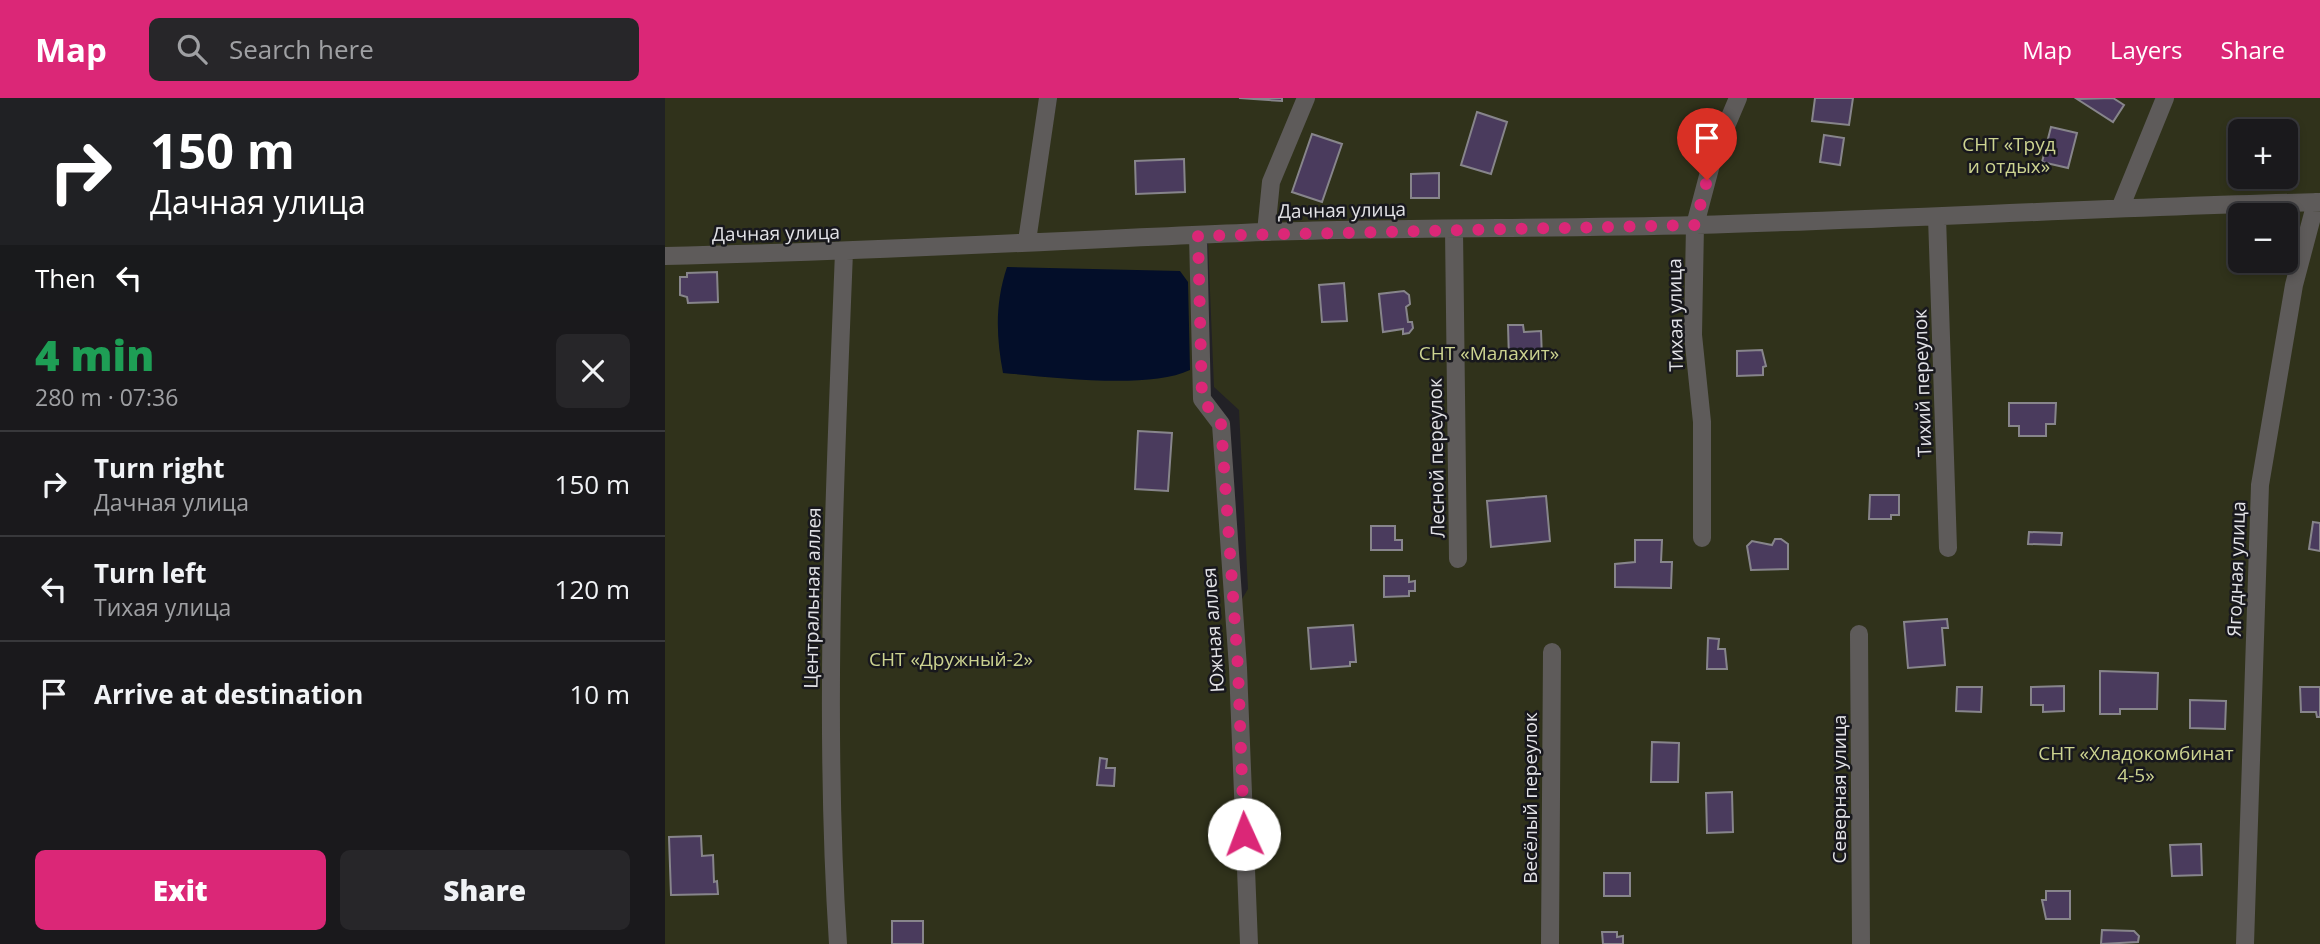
<!DOCTYPE html>
<html lang="en">
<head>
<meta charset="utf-8">
<style>
	:root { --surface:#1a191c; --page:#272629; --text:#f1f3f6; --muted:#9fa0a3; --line:#38383b; --accent:#db2777 }
	body { margin:0; font-family:"Open Sans",sans-serif; background:var(--page); color:var(--text); height:100vh; display:flex; flex-direction:column; font-size:26px; white-space:nowrap }
	* { box-sizing:border-box; margin:0 }
	p { font-size:23px; color:var(--muted) }
	.icon { flex:none; width:38px; height:38px; fill:none; stroke:currentColor; stroke-width:2; stroke-linecap:round; stroke-linejoin:round }
	.map { position:relative; flex:1; overflow:hidden }
	.details { display:flex; flex-direction:column; background:var(--surface); width:665px }
	.details>* { flex:none }
	.top-card { background:#202124; color:#fff; overflow:hidden }
	.controls { position:absolute; left:1563px; top:21px; display:grid; gap:14px }
	.controls a { display:grid; place-items:center; width:70px; height:70px; border-radius:10px; background:var(--surface); box-shadow:0 4px 10px #0003,0 0 0 2px var(--line); font-size:35px }
	.pin { position:absolute; display:grid; place-items:center; width:60px; height:60px; color:#fff; margin:-72px -30px; border-radius:50% 50% 50% 0; rotate:-45deg; box-shadow:0 0 7px #0007 }
	.pin .icon { rotate:45deg }
	.me { position:absolute; width:77px; margin:-38px; rotate:358deg; stroke-linejoin:round; filter:drop-shadow(0 0 5px #0008) }
	.turn { display:flex; align-items:center; gap:24px; height:147px; padding:0 35px; font-size:32px }
	.turn .icon { width:91px; height:91px; stroke-width:2.5 }
	.turn b { display:block; font-size:49px; line-height:60px }
	.then { display:flex; align-items:center; height:66px; padding:0 35px; background:#0003; gap:14px; font-size:26px }
	.round { display:grid; place-items:center; flex:none; width:74px; height:74px; border-radius:10px; background:var(--page) }
	.summary { display:flex; align-items:center; justify-content:space-between; height:119px; padding:0 35px }
	h1 { font-size:42px; font-weight:800; line-height:52px; color:#1e9e55 }
	.action { display:flex; gap:14px; margin-top:auto; padding:14px 35px }
	.action a { flex:1; height:80px; border-radius:10px; background:var(--accent); color:#fff; font-size:28px; font-weight:800; line-height:80px; text-align:center }
	.action a+a { background:var(--page); color:var(--text) }
	ul { padding:0; list-style:none }
	li { display:flex; align-items:center; gap:21px; height:105px; padding:0 35px; border-top:2px solid var(--line) }
	li div { flex:1 }
	li b { display:block; font-size:26px }
	li em { font-style:normal }
	header { display:flex; align-items:center; gap:42px; box-sizing:border-box; height:98px; padding:0 35px; background:var(--accent); color:#fff }
	header strong { font-size:33px }
	nav { display:flex; gap:38px; margin-inline-start:auto; font-size:24px }
	.search { width:490px; height:63px; background:var(--page); display:flex; align-items:center; gap:18px; box-sizing:border-box; padding:0 24px; border-radius:10px; color:var(--muted); font-size:26px }
	main { display:flex; flex:1; min-height:0 }
	.map>svg:first-child { display:block }
	.green { fill:#30321b; fill-rule:evenodd }
	.water { fill:#030e29 }
	.building { fill:#4a3b5d; stroke:#87858b; stroke-width:2 }
	.lines { fill:none; stroke-linecap:round; stroke-linejoin:round }
	.minor { stroke:#5e5b5a; stroke-width:18 }
	.route { stroke:#db2777; stroke-width:12; stroke-dasharray:0 21.6 }
	.labels { text-anchor:middle; stroke-width:5; stroke-linejoin:round; paint-order:stroke }
	.park-label { font-size:19px; fill:#ccd390; stroke:#18181d }
	.street-label { font-size:19px; fill:#e3e3e7; stroke:#18181d }
</style>
</head>
<body>
<header>
<strong>Map</strong>
<div class="search"><svg class="icon" aria-label="search" viewBox="0 0 24 24"><circle cx="10" cy="10" r="6"/><path d="M15 15l6 6"/></svg>Search here</div>
<nav><a>Map</a><a>Layers</a><a>Share</a></nav>
</header>
<main>
<section class="details">
<div class="top-card">
<div class="turn"><svg class="icon" aria-label="right" viewBox="0 0 24 24"><path d="M7 20v-9h11M14 6l5 5-5 5"/></svg><div><b>150 m</b>Дачная улица</div></div>
<div class="then">Then<svg class="icon" aria-label="left" viewBox="0 0 24 24"><path d="M17 20v-9H6M10 6l-5 5 5 5"/></svg></div>
</div>
<div class="summary"><div><h1>4 min</h1><p>280 m · 07:36</p></div><a class="round"><svg class="icon" aria-label="close" viewBox="0 0 24 24"><path d="M6 6l12 12M18 6L6 18"/></svg></a></div>
<ul>
<li><svg class="icon" aria-label="right" viewBox="0 0 24 24"><path d="M7 20v-9h11M14 6l5 5-5 5"/></svg><div><b>Turn right</b><p>Дачная улица</p></div><em>150 m</em></li>
<li><svg class="icon" aria-label="left" viewBox="0 0 24 24"><path d="M17 20v-9H6M10 6l-5 5 5 5"/></svg><div><b>Turn left</b><p>Тихая улица</p></div><em>120 m</em></li>
<li><svg class="icon" aria-label="arrive" viewBox="0 0 24 24"><path d="M6 21V4h12l-3 4 3 4H6"/></svg><div><b>Arrive at destination</b></div><em>10 m</em></li>
</ul>
<div class="action"><a>Exit</a><a>Share</a></div>
</section>
<div class="map">
<svg width="1655" height="846" viewBox="0 0 1655 846">
	<rect width="100%" height="100%" fill="#222126"/>
	<path class="green" d="M0,0H383L372,125L392,0H1655V846H0ZM1575,33H1620V79H1575ZM1575,117H1620V163H1575ZM534,139L543,145L549,289L574,312L583,491L568,516L556,326L537,301Z"/>
	<path class="water" d="M342,169L515,173L523,184L525,272C483,292 386,279 338,275C331,238 330,205 342,169Z"/>
	<path class="building" d="M574,0H617V3Z
		M1150,0H1188L1184,27L1147,23Z
		M1448,0L1459,7L1448,24L1412,1Z
		M812,14L842,24L826,76L796,67Z
		M1386,29L1412,35L1403,70L1377,64Z
		M647,36L677,46L657,104L627,94Z
		M1159,37L1179,40L1175,67L1155,64Z
		M519,61L520,94L471,96L470,63Z
		M774,75V100H746V76Z
		M52,174L53,204L23,205L22,199L15,197V179H22V175Z
		M679,185L682,223L657,224L654,187Z
		M739,193L744,197L745,206L741,209L743,224H747L748,230L744,235L738,236V231L718,234L714,196Z
		M843,227H858L859,234L876,233L877,261L844,262Z
		M1097,252L1101,268L1098,269V277L1072,278V253Z
		M1344,305H1391L1390,326H1381V338H1354V328H1344Z
		M473,333L507,335L503,393L470,391Z
		M1205,397H1234V417H1226V421H1204Z
		M881,398L885,443L826,449L822,403Z
		M1648,424L1655,425V453L1644,451Z
		M706,428H730V442H737V452H706Z
		M1364,434L1397,435L1396,447L1363,446Z
		M1110,441H1116L1123,446V471L1086,472L1082,448L1087,443L1107,447Z
		M970,442H997L996,464H1007L1006,490L950,489V466L970,464Z
		M719,478H744V484L750,483V493H744V498L719,499Z
		M1282,521L1283,530H1277L1280,567L1243,570L1239,524Z
		M688,527L691,564H685V568L646,571L643,530Z
		M1043,540L1054,541L1053,551H1060L1062,571H1042Z
		M1435,573L1493,575L1492,611H1455V616H1435Z
		M1399,588V613L1378,614V607H1366V589Z
		M1292,589H1317L1316,614L1291,613Z
		M1635,589H1655V619H1652L1651,614H1636Z
		M1525,602L1561,603L1560,631L1525,630Z
		M987,644L1014,645L1013,684H986Z
		M435,660L442,661L441,670H450L449,688L432,687Z
		M1067,694L1068,734L1042,735L1041,695Z
		M36,738L37,758L48,757L49,784L52,783L53,796L6,797L4,739Z
		M1536,746L1537,777L1507,778L1505,747Z
		M939,775H965V798H939Z
		M1381,793H1405V821H1381L1377,802H1381Z
		M227,823H258V846H227Z
		M1437,832L1469,833L1474,838L1473,844L1436,846Z
		M937,834H952V839L958,838V846H938Z"/>
	<g class="lines">
		<path class="minor" d="M1456,108L1500,0
			M1272,119L1283,450
			M789,132L793,461
			M601,134L606,84L641,0
			M533,138L537,301L556,326L573,570L584,846
			M362,143L383,0
			M0,158C200,154 399,142 599,134C743,129 887,131 1031,127C1239,121 1447,109 1655,104
			M1037,440V324L1028,237L1030,127L1048,59L1073,0
			M1194,536L1196,846
			M173,846C158,615 170,385 179,154
			M885,846L887,554
			M1580,846L1595,387L1629,187L1651,104"/>
	</g>
	<g class="lines">
		<path class="route" d="M579,736L573,570L556,326L537,301L533,138L1030,127L1042,82"/>
	</g>
	<g class="labels">
		<g class="park-label">
			<text x="1344" y="53">СНТ «Труд<tspan x="1344" dy="22">и отдых»</tspan></text>
			<text x="824" y="262">СНТ «Малахит»</text>
			<text x="286" y="568">СНТ «Дружный-2»</text>
			<text x="1471" y="662">СНТ «Хладокомбинат<tspan x="1471" dy="22">4-5»</tspan></text>
		</g>
		<g class="street-label">
			<text transform="translate(677 112) rotate(-1)" y="7">Дачная улица</text>
			<text transform="translate(111 135) rotate(-1)" y="7">Дачная улица</text>
			<text transform="translate(1010 217) rotate(-91)" y="7">Тихая улица</text>
			<text transform="translate(1257 285) rotate(-92)" y="7">Тихий переулок</text>
			<text transform="translate(771 360) rotate(-91)" y="7">Лесной переулок</text>
			<text transform="translate(1571 471) rotate(-88)" y="7">Ягодная улица</text>
			<text transform="translate(147 500) rotate(-89)" y="7">Центральная аллея</text>
			<text transform="translate(548 532) rotate(-94)" y="7">Южная аллея</text>
			<text transform="translate(1174 691) rotate(-90)" y="7">Северная улица</text>
			<text transform="translate(865 700) rotate(-90)" y="7">Весёлый переулок</text>
		</g>
	</g>
</svg>
<div class="controls">
<a>+</a>
<a>−</a>
</div>
<div class="pin" style="left:1042px;top:82px;background:#d93025"><svg class="icon" aria-label="arrive" viewBox="0 0 24 24"><path d="M6 21V4h12l-3 4 3 4H6"/></svg></div>
<svg class="me" style="left:579px;top:736px" viewBox="-20 -20 40 40"><circle r="19" fill="#fff"/><path d="M0-13L10 11 0 6-10 11z" fill="#db2777"/></svg>
</div>
</main>
</body>
</html>
